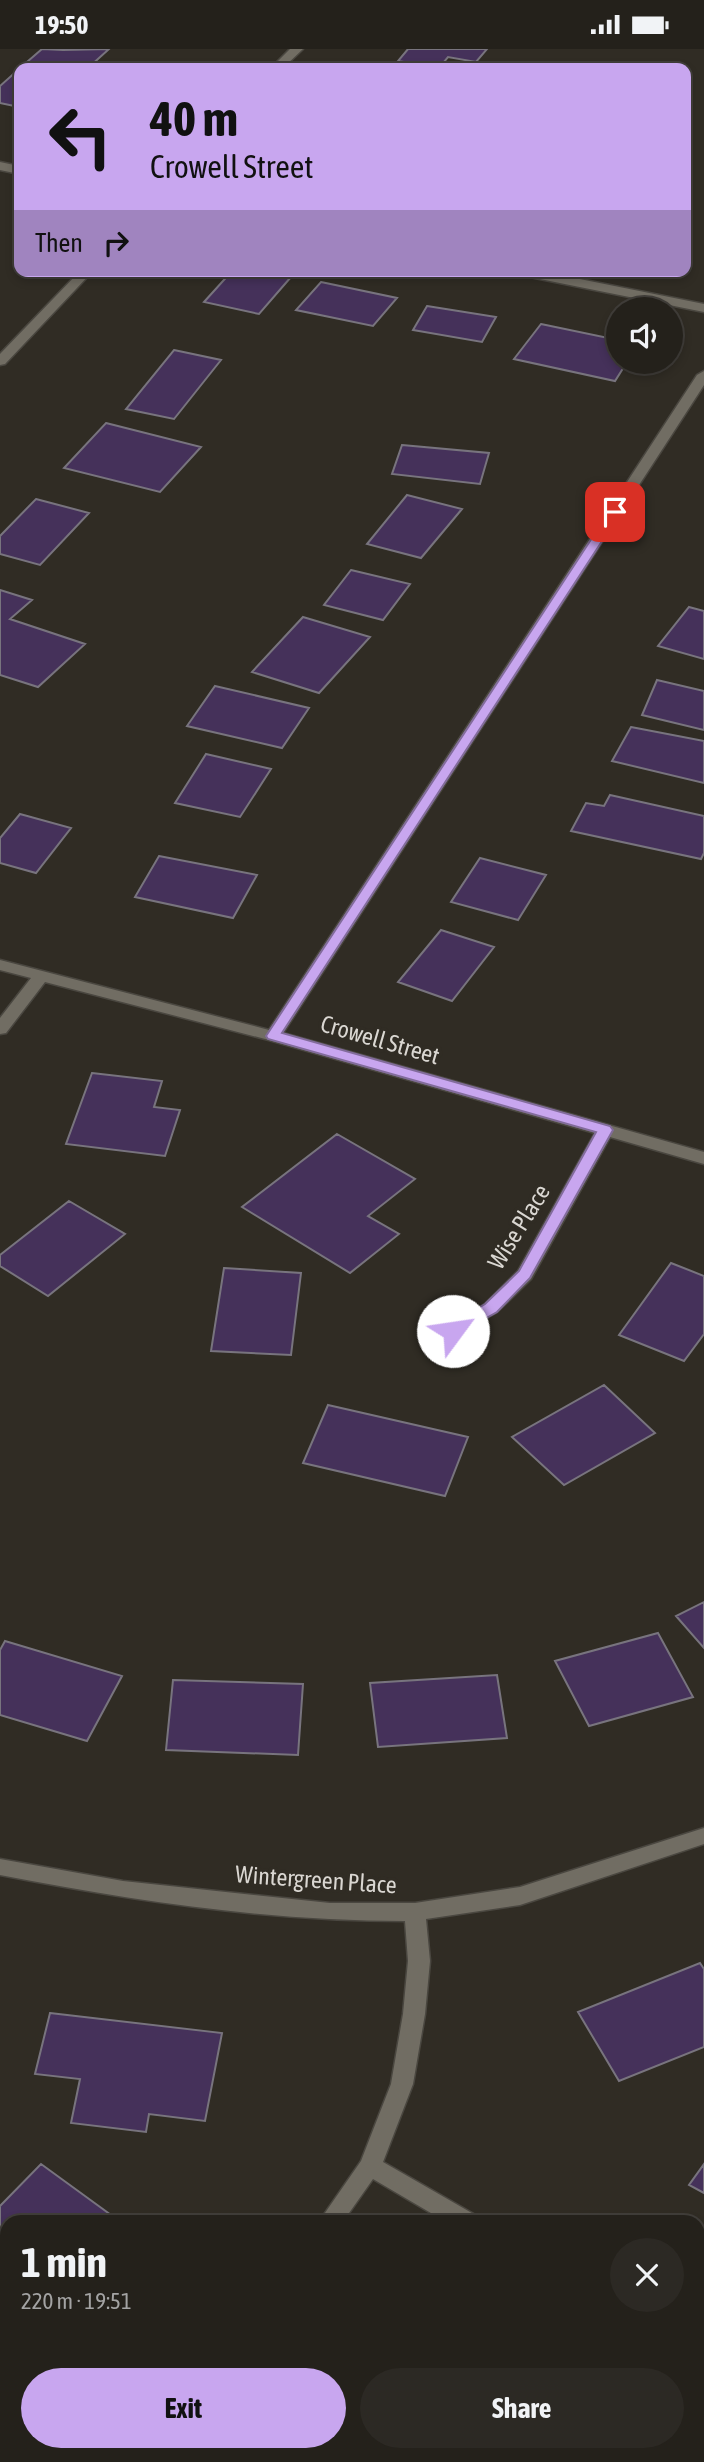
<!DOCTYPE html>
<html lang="en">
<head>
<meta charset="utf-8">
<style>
	:root { --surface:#24211b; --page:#2c2924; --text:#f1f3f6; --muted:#a3a3a3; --line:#413e3a; --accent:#c8a6ef }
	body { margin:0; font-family:"Asap Condensed",sans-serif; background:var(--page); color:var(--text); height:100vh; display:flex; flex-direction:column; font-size:26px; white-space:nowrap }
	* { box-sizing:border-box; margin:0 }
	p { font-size:23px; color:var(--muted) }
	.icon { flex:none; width:38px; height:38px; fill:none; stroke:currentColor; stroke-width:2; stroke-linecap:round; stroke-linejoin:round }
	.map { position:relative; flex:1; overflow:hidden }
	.panel { position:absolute; left:0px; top:2166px; width:705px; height:247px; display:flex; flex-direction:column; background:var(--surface); border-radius:21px 21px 0 0; box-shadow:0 4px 10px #0003,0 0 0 2px var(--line) }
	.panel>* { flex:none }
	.banner { position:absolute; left:14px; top:14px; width:677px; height:214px; border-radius:14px; box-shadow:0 4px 10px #0003,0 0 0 2px var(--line); background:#c8a6ef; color:#111; overflow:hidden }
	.fabs { position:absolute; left:606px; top:248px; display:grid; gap:14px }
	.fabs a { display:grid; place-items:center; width:77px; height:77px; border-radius:50%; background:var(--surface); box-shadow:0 4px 10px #0003,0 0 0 2px var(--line); font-size:35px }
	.pin { position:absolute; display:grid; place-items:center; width:60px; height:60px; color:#fff; margin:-30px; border-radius:14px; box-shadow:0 4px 10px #0006 }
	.me { position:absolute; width:77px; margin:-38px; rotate:59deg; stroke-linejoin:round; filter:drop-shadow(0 0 5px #0008) }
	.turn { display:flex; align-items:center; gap:24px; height:147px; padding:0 21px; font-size:32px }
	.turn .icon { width:91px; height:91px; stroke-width:2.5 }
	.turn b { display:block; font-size:49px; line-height:60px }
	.then { display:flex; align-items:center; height:66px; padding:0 21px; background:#0003; gap:14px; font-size:26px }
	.round { display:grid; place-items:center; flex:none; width:74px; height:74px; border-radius:37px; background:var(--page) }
	.overview { display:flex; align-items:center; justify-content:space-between; height:119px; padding:0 21px }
	h1 { font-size:42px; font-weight:700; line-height:52px }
	.primary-button { display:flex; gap:14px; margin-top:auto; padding:14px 21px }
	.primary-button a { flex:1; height:80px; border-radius:42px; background:var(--accent); color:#111; font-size:28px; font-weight:700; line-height:80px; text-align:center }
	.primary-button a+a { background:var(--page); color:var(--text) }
	.status { display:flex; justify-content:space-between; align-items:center; height:49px; padding:0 35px; background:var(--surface); direction:ltr }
	.status svg { height:19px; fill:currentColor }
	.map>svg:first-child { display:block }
	.building { fill:#45315a; stroke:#78747e; stroke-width:2 }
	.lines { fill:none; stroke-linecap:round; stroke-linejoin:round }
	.minor-casing { stroke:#4a4740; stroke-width:3 }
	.minor { fill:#716d63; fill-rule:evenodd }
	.route { fill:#c8a6ef; stroke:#826c9b; stroke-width:2 }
	.labels { text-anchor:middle; stroke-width:7; stroke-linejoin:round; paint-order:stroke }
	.street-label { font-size:24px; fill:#dad7d2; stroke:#302c24 }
</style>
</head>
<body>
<div class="status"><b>19:50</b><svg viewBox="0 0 49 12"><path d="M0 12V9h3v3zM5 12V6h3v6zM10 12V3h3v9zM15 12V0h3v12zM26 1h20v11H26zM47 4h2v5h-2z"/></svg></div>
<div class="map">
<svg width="704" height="2413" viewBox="0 0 704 2413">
	<rect width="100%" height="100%" fill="#302c24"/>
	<path class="building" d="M42,0L63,1L109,0L88,19H20Z
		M408,0H487L476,13L448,8L439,19L398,12Z
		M19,20V58L0,54V37Z
		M232,222H265L291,228L259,265L204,253Z
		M321,233L397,249L373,277L296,261Z
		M427,257L496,268L482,293L413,281Z
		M541,275L618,291V313H627L615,332L514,310Z
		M174,301L221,311L174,370L126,360Z
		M106,374L201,398L160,443L64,419Z
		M402,396L489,404L480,435L392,425Z
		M407,446L462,460L421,509L367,495Z
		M36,450L89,464L40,516L0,505V487Z
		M351,521L410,535L383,571L324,556Z
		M0,541L32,551L10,570L85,595L38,638L0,626Z
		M689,558L704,562V610L658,597Z
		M303,568L370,588L319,644L252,623Z
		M657,631L704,642V681L642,666Z
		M215,637L309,659L282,699L187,677Z
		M631,678L704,692V734L612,712Z
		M206,705L271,720L240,768L175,754Z
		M610,746L704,767V804L701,810L571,782L586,754L604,757Z
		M20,765L71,779L36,824L0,814V789Z
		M159,807L257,826L233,869L135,848Z
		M480,809L546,826L518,871L451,853Z
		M441,881L494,898L452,952L398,933Z
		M92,1024L162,1032L154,1058L180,1061L165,1107L66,1095Z
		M337,1085L415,1130L368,1167L399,1185L350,1224L242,1158Z
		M69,1152L125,1185L48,1247L0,1217V1206Z
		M671,1214L704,1227V1285L684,1312L619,1286Z
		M224,1219L301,1224L291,1306L211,1302Z
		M604,1336L655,1384L564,1436L512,1388Z
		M328,1356L468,1388L445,1447L303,1414Z
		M704,1553V1599L676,1567Z
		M658,1584L693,1648L589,1677L555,1612Z
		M5,1592L122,1627L87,1692L0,1666V1601Z
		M497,1626L507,1689L378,1698L370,1634Z
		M173,1631L303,1635L298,1706L166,1701Z
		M700,1914L704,1920V1998L619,2032L578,1963Z
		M50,1964L222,1984L205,2072L149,2065L146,2083L71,2074L80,2030L35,2025Z
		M41,2115L122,2174H7V2257L0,2251V2157Z
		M704,2115V2144L689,2136Z
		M304,2406H477L472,2413H299Z
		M549,2406H584L594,2413H544Z"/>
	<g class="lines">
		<g class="minor-casing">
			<path id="minor" d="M290,0H303L283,19H271Z
				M0,113L19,117V125L0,121Z
				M80,222H93L5,315L0,316V305Z
				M514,222H540L704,255V263L520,226Z
				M704,322V336L283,984L704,1103V1115L610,1088L531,1230L497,1263L453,1288L447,1286L444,1282L447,1278L485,1255L518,1222L595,1084L269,991L45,933L6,984L0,985V969L31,929L0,921V911L269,981L697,326Z
				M704,1779V1795L520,1856L426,1870L430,1912L425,1965L413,2035L383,2113L477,2167L480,2174H448L373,2130L342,2174H318L361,2112L391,2035L403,1965L408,1912L405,1872C269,1872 134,1852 0,1826V1810L123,1832L330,1854H415L520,1838Z
				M698,2295L704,2297V2320L698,2317Z
				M117,2406H144L141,2413H114Z"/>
		</g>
		<use href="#minor" class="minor"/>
	</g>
	<path class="route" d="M615,459L621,463L282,984L610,1077L613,1081L530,1229L497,1263L453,1288L447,1286L445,1282L447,1278L485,1255L519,1222L596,1083L268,990L266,987L609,463Z"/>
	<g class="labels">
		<g class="street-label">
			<text transform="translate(380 991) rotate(16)" y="8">Crowell Street</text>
			<text transform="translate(519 1178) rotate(-58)" y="8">Wise Place</text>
			<text transform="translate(316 1831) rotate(4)" y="8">Wintergreen Place</text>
		</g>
	</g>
</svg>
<div class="fabs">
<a><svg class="icon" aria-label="sound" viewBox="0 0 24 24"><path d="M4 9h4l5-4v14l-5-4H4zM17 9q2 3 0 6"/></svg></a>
</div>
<div class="pin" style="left:615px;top:463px;background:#d93025"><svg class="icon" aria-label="arrive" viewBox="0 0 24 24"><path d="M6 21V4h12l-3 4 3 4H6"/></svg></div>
<svg class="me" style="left:453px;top:1282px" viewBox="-20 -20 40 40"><circle r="19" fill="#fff"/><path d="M0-13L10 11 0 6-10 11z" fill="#c8a6ef"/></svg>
<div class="banner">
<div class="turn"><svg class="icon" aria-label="left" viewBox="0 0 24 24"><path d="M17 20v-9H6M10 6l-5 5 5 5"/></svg><div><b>40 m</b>Crowell Street</div></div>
<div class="then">Then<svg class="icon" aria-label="right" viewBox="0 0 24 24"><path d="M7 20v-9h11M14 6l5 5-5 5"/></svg></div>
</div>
<section class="panel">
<div class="overview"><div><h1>1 min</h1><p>220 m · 19:51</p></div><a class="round"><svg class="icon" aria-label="close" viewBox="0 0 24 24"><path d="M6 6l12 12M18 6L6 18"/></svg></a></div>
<div class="primary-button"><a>Exit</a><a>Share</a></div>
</section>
</div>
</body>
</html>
